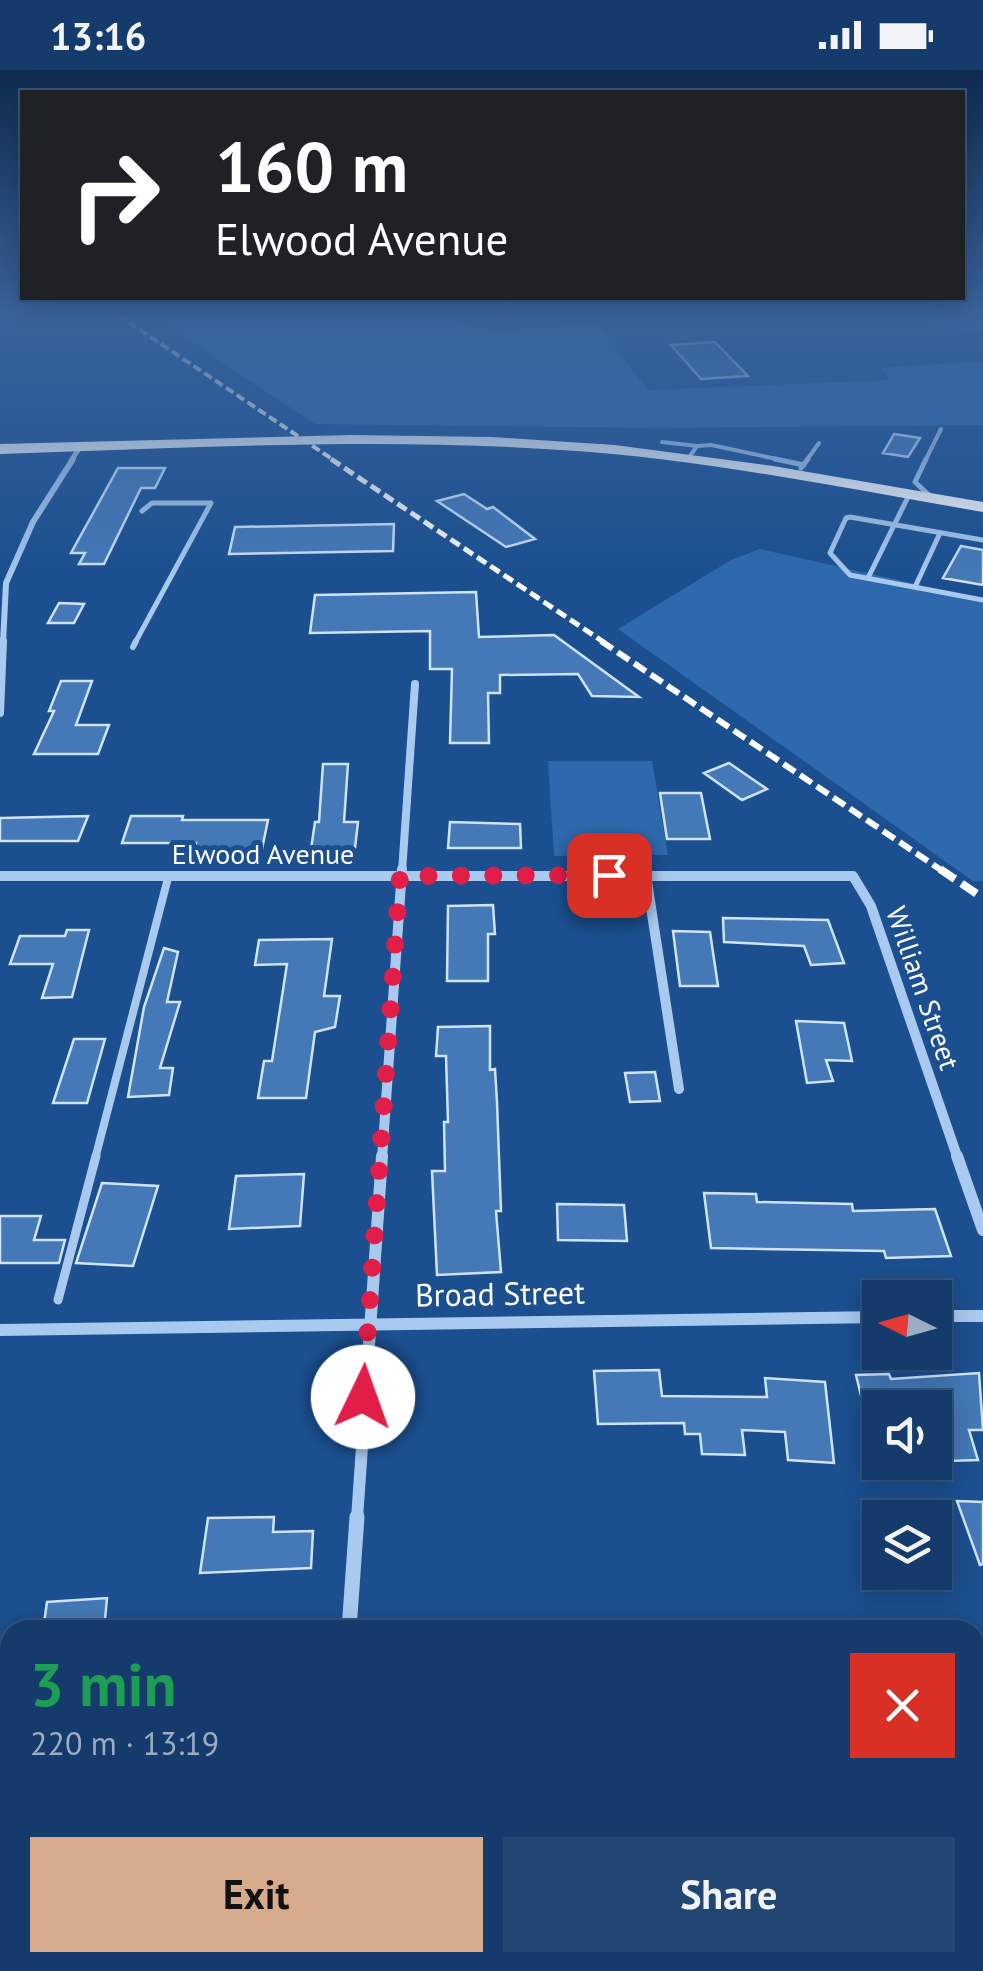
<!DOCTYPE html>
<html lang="en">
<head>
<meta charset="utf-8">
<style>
	:root { --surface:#143b6b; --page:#214673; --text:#f1f3f6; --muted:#9dadc1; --line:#33557e; --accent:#d6ab8b }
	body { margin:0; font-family:"PT Sans",sans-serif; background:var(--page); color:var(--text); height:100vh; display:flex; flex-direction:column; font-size:38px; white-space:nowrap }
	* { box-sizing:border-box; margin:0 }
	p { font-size:32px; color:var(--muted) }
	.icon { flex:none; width:55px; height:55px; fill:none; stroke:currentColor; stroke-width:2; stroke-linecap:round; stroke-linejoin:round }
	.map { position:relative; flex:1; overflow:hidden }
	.details { position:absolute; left:0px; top:1550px; width:985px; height:352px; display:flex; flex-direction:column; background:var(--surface); border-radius:30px 30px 0 0; box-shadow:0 5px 25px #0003,0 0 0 2px var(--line) }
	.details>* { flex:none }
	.top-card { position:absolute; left:20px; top:20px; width:945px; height:210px; border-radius:0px; box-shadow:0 5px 25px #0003,0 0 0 2px var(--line); background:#202124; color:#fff; overflow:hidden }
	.needle { width:65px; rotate:275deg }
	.controls { position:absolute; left:862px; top:1210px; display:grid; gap:20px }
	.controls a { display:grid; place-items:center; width:90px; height:90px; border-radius:0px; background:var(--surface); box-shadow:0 5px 25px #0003,0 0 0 2px var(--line); font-size:50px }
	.pin { position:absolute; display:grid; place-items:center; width:85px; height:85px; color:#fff; margin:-42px; border-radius:20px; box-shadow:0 5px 15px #0006 }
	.me { position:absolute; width:110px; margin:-55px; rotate:3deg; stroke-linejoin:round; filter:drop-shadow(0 0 8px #0008) }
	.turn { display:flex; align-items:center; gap:35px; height:210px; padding:0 30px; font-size:45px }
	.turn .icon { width:130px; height:130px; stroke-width:2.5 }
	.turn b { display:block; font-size:70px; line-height:85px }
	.round { display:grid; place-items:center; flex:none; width:105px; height:105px; border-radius:0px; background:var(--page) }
	.summary { display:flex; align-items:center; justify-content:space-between; height:170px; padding:0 30px }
	h1 { font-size:60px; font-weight:600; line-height:75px; color:#1e9e55 }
	.cta { display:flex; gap:20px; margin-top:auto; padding:20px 30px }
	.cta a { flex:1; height:115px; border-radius:0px; background:var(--accent); color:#111; font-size:40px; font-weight:600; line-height:115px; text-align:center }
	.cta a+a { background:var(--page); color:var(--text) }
	.status { display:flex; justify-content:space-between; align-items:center; height:70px; padding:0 50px; background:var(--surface); direction:ltr }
	.status svg { height:28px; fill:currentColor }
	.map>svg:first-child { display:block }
	.green { fill:#2e69ad }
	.building { fill:#4478b7; stroke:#cfe3fa; stroke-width:2.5 }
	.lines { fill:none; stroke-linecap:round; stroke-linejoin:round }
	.service-far4 { stroke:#a9c9ee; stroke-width:4 }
	.service-far3 { stroke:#a9c9ee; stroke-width:5 }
	.service-far2 { stroke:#a9c9ee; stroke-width:6 }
	.service-far1 { stroke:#a9c9ee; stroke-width:8 }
	.service { stroke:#a9c9ee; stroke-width:9 }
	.minor-far5 { stroke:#a9c9ee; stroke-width:5 }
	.minor-far4 { stroke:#a9c9ee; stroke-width:6 }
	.minor-far3 { stroke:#a9c9ee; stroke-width:8 }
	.minor-far2 { stroke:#a9c9ee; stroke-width:10 }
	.minor-far1 { stroke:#a9c9ee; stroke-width:12 }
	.minor { stroke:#a9c9ee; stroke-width:15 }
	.trunk { fill:#f8faff; fill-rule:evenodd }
	.rail-far3 { stroke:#fff; stroke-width:4; stroke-dasharray:9 4; stroke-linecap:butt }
	.rail-far2 { stroke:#fff; stroke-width:5; stroke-dasharray:11 5; stroke-linecap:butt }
	.rail-far1 { stroke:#fff; stroke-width:6; stroke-dasharray:14 6; stroke-linecap:butt }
	.rail { stroke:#fff; stroke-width:8; stroke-dasharray:18 8; stroke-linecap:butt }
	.route { stroke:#e11d48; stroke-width:18; stroke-dasharray:0 32.4 }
	.labels { text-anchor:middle; stroke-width:10; stroke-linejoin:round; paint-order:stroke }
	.street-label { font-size:28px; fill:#fff; stroke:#1b4f8f }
	.near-street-label { font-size:32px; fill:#fff; stroke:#1b4f8f }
</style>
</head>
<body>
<div class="status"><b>13:16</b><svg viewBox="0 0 49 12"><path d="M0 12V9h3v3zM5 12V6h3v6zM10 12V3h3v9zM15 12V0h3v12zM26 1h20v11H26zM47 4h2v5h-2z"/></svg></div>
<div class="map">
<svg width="983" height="1901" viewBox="0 0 983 1901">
	<rect width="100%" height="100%" fill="#1b4f8f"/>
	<path class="green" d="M151,245H431L496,261L597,253L648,320L890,310L880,298L983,291V355L655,358L315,354Z
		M854,245H983V261L948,260Z
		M760,479L983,529V811H973L618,559L731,490Z
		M548,691H652L668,785L554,786Z"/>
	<path class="building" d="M715,272L748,306L701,309L671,275Z
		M894,364L920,368L908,387L883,383Z
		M118,398H165L155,418H141L104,494H79L85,483H71Z
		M464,424L487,439L493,437L535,469L506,477L437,431Z
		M394,454L393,481L229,484L235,457Z
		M961,476L983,480V515L943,508Z
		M476,522L479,567L554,565L639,627L592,626L578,604L500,605V623H488L489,673H450L452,599H430V561L310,563L315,525Z
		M59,533L84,534L74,553H48Z
		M61,611H92L76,655H109L98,684H34L54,641H49Z
		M729,693L767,719L742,730L704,703Z
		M323,694H348L344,752H358L355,778L311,779L315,752H319Z
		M660,723H701L710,769H667Z
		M88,746L78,771H0V748Z
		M131,746H183L182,750H268L262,779L194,780L196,773H122Z
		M450,752L520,754L521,778H448Z
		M493,835L495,864H488V911H447L448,836Z
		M723,848L828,850L844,893L811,895L804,876L724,872Z
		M67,860H89L72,927L42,928L53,894H10L20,866H65Z
		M673,861L710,862L718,916H680Z
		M332,869L324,926H340L335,957L315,962L306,1028H258L264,991H272L287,894L255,895L259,870Z
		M164,878L178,882L167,932H180L160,998H173L169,1025L128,1027L144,937Z
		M796,951L844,953L852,991L826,990L833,1011L807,1013Z
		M490,956V1000L495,999L497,1032L501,1141H496L501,1202L437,1205L432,1101H445L444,1052H448L446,986H436L438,957Z
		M74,969H105L87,1033H53Z
		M655,1002L660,1031L630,1032L625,1003Z
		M304,1104L300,1156L229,1159L236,1106Z
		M102,1113L158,1116L133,1196L76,1193Z
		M704,1123L756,1124L757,1132L852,1134L853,1141L935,1139L951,1186L886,1188L884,1181L711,1178Z
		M557,1134L624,1135L627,1171L558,1170Z
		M0,1146H41L34,1170H65L59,1193H0Z
		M659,1300L662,1326L767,1327L765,1308L825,1312L834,1393L788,1390L785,1362L742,1360L745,1385L702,1384L700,1364H685L684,1353L598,1354L594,1301Z
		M979,1303L983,1360H969L978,1390L948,1391L935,1338H864L856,1305L889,1304L891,1309Z
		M957,1431L983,1432V1494L980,1495Z
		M274,1447L273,1462L313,1461L311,1498L200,1503L208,1448Z
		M107,1528L104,1560H43L47,1532Z"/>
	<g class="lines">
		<path class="service-far4" d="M662,372L697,376L688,389
			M697,376L711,375L786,391
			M806,391L819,373
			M925,391L941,359"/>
		<path class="service-far3" d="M775,389L804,395
			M926,389L915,412L932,428
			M801,398L808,389
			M983,470L850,447L846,448L830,483L850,505L983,530
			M868,508L909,425
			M915,517L940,463
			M135,573L211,433H152L142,441"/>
		<path class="service-far2" d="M133,577L136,571"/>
		<path class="service-far1" d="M95,1089L168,808"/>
		<path class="service" d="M58,1230L96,1086"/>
		<path class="minor-far5" d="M71,391L80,377"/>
		<path class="minor-far4" d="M3,573L6,513L33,452L73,389"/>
		<path class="minor-far3" d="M0,643L3,571
			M402,802L415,614"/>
		<path class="minor-far2" d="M646,805L679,1019
			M0,806H853L871,836L958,1089
			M382,1089L402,799"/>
		<path class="minor-far1" d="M957,1086L983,1160
			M935,1246H983
			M0,1260L880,1247
			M357,1449L382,1086"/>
		<path class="minor" d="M349,1560L357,1447
			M975,1783H983
			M0,1794L10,1793
			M328,1901L329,1892"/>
		<path class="trunk" d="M351,365L492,367L615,375L773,396L983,432V442C843,418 704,389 562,380C375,367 187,378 0,384V374Z"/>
		<path class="rail-far3" d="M118,245L335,391"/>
		<path class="rail-far2" d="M331,389L605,573"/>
		<path class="rail-far1" d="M601,571L944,802"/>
		<path class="rail" d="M940,799L983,828"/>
	</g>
	<linearGradient id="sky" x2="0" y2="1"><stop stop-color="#0f2b4f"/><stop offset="0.48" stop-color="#39639b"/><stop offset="1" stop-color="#39639b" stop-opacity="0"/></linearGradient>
	<rect width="983" height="511" fill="url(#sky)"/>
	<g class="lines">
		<path class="route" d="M363,1327L400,806L609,805"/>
	</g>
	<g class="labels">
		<g class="street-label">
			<text x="263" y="794">Elwood Avenue</text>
			<text transform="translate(923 918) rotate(71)" y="10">William Street</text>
		</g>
		<g class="near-street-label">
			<text transform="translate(500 1224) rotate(-1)" y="11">Broad Street</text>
		</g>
	</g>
</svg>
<div class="controls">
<a><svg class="needle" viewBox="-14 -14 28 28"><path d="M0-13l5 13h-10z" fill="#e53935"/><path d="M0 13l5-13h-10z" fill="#9dadc1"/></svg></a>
<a><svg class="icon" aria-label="sound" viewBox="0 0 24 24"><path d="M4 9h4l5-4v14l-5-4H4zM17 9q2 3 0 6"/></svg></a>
<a><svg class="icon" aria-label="layers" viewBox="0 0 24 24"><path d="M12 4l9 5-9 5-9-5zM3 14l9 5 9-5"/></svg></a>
</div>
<div class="pin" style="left:609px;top:805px;background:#d93025"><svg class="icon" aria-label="arrive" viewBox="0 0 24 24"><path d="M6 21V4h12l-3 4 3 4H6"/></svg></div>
<svg class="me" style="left:363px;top:1327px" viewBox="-20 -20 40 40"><circle r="19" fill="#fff"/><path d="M0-13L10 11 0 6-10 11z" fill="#e11d48"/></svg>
<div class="top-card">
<div class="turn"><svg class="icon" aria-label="right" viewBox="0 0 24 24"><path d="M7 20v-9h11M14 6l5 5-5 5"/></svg><div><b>160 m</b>Elwood Avenue</div></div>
</div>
<section class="details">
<div class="summary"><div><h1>3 min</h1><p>220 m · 13:19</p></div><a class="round" style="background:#d93025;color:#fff"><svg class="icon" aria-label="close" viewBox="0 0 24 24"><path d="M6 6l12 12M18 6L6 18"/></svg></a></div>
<div class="cta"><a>Exit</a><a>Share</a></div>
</section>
</div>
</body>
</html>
